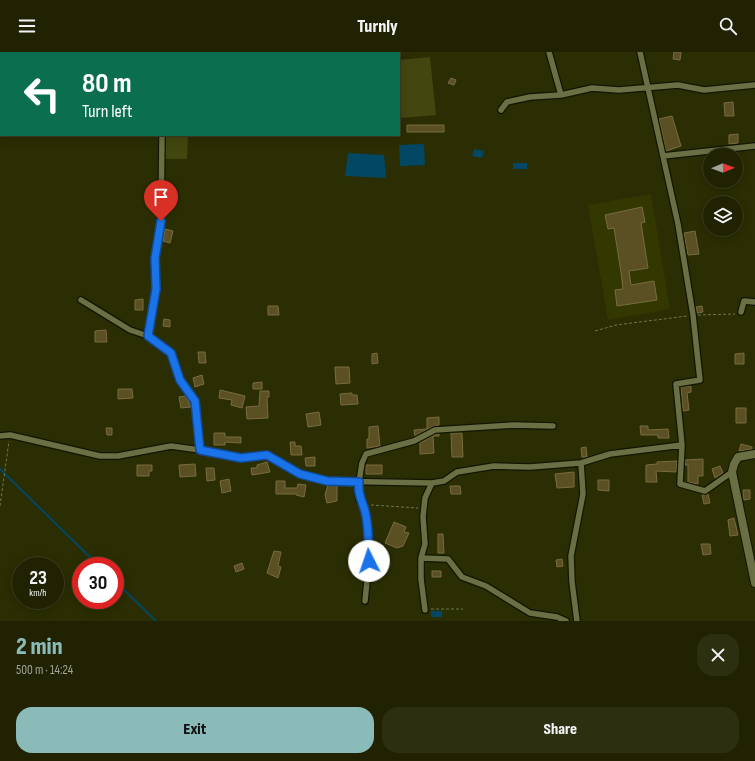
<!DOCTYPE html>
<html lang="en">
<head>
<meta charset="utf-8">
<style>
	:root { --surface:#202202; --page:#2d2f11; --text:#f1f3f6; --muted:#a2a499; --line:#3d3f24; --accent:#8bbbb9 }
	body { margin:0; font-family:"Sofia Sans Condensed",sans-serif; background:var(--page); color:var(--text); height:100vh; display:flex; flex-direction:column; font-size:15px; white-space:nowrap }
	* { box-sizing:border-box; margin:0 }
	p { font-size:13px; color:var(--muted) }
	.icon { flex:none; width:22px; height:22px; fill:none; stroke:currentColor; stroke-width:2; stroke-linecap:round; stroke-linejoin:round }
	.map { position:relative; height:569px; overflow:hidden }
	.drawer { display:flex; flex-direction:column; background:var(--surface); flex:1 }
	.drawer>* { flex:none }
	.hud { position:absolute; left:0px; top:0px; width:400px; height:84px; box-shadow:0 2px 10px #0003,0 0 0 1px var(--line); background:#0b6e4f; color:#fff; overflow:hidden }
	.needle { width:26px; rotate:89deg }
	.fabs { position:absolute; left:703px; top:96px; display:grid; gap:8px }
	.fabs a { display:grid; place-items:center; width:40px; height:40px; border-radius:50%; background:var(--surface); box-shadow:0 2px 10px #0003,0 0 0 1px var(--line); font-size:20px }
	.speed { position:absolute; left:12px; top:505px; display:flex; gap:8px; font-size:20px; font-weight:700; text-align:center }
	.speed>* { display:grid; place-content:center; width:52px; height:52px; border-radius:50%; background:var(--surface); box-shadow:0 2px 10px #0003,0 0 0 1px var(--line); line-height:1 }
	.speed small { font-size:10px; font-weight:400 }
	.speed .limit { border:6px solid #d22; background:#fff; color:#111 }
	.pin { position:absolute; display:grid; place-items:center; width:34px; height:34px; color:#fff; margin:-41px -17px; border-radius:50% 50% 50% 0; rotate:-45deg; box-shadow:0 0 4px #0007 }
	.pin .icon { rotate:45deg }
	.me { position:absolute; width:44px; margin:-22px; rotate:356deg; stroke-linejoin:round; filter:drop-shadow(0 0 3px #0008) }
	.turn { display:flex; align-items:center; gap:14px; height:84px; padding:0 16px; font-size:18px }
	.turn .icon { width:52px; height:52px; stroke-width:2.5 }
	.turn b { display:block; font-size:28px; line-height:34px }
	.round { display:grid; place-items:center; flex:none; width:42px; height:42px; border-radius:16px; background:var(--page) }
	.head { display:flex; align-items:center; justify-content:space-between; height:68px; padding:0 16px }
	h1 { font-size:24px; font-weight:800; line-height:30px; color:var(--accent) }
	.button { display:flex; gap:8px; margin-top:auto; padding:8px 16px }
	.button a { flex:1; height:46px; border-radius:16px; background:var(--accent); color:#111; font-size:16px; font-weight:800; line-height:46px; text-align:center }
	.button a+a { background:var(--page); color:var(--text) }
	header { display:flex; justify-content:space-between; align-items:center; height:52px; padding:0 16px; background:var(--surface); font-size:18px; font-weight:800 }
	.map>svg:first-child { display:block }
	.built { fill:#333700 }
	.green { fill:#424710 }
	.water { fill:#024764 }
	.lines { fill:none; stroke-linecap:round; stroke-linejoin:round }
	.stream { stroke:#024764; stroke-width:2 }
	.building { fill:#5b4f24; stroke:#786c40 }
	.street-casing { stroke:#131600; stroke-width:8 }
	.secondary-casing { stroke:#131600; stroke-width:10 }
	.path { stroke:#707450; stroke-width:1; stroke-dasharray:3 2; stroke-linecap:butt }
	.street { stroke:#6a6f44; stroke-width:5.5 }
	.secondary { stroke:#6a6f44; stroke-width:8 }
	.route-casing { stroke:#114b97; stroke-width:10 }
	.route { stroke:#1a73e8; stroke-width:7 }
</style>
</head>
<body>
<header><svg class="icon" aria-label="menu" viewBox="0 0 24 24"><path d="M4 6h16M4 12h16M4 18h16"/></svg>Turnly<svg class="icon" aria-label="search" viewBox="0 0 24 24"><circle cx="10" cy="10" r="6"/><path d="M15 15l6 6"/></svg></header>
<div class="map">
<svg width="755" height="569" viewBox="0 0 755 569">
	<rect width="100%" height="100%" fill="#2b2e02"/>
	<path class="built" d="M651,142L670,257L608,268L588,153Z"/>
	<path class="green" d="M430,5L436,63L401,66L399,8Z
		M164,83H188L187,107H164Z"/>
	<path class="water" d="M424,92L425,113L400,114L399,93Z
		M474,97L484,99L482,106L472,104Z
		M348,101L384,103L386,126L345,124Z
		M513,111H527V117H513Z
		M431,559H442V565H431Z"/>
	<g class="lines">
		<path class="stream" d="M0,417L99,514
			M115,529L156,569"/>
	</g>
	<path class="building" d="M674,0H681L680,8L673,7Z
		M451,26L456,28L454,33L448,31Z
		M733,50L734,64H725L724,51Z
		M672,64L681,94L666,99L659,67Z
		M407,73H444V80H407Z
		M738,82V91L729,92V83Z
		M736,105H738L742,123L736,124Z
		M642,155L645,170L641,171L648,216L629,219L631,233L654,229L657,248L617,254L615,238L623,237L621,220L614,176L608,177L605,163Z
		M165,177L173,179L170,191L163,189Z
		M695,179L699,202L688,203L684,181Z
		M143,247V258H135V248Z
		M268,254H278L279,263H268Z
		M702,254L703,260L697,261L696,255Z
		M164,267L170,268V275L163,274Z
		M106,278L107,290H95V279Z
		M198,300H205L206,311H199Z
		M377,301L378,311L372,312V302Z
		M744,301V312H735V302Z
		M335,315H349L350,331L336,332Z
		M202,323L204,332L195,335L193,326Z
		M262,330V337H253V331Z
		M691,334V340L687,341L689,358L683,359L681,335Z
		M118,337H132L133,346L118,347Z
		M220,338L245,344L242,356L231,353L232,348L219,346Z
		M260,339H269V345H267L268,366L247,367L246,355L259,354Z
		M352,341V343H357L358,352L341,353L340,342Z
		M186,344L191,355L181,356L179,345Z
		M736,356H746V371H736Z
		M319,360L321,373L308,375L306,362Z
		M439,365V373L427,377V366Z
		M378,374L380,394L367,396V387H369V375Z
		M640,374H648V378L668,377L669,386H658V383H641Z
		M106,376H112V383H107Z
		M427,377L415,384L414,378Z
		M214,381H225V385H241V391L225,390V393H214Z
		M451,381H462L463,405H452Z
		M436,382H439V384H433L434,401L420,402V391Z
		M290,390H295V394H301L302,403H291Z
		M741,392L752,395V397L739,399Z
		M586,395L587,405H582L581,396Z
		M315,405V414H306L305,406Z
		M703,407V424H698V432L688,430V413H685V408Z
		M677,409L676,420L656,419L657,430H646V413L657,412V410Z
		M267,410L270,420L252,423L251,416H257V413Z
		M195,412L196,424L180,425L179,413Z
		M137,413H152V419H149V424H137Z
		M366,413H382V422H366Z
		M720,414L723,421L715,426L712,417Z
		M206,416H214L215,428L207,429Z
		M574,420V435L557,436L555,422Z
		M229,427L231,439L222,441L220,429Z
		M598,428H609V439L598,438Z
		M276,429H285V436H297L298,432L306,433L304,445L296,443V442H276Z
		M328,433H337V449L327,451L325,443Z
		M450,434H460L461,442H451Z
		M743,438H750V447L744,448Z
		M708,442L710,451L704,452L702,443Z
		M734,466L738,483L730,484L728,468Z
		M394,470L406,475L404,480L409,481L403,494L397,496L385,491Z
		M438,482H443L444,501H438Z
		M701,492H710L711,502L703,503Z
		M274,499L281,500L278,514L281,515L278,526L267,521Z
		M562,507L563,514L557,515L556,508Z
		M242,511L244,517L236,520L234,514Z
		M432,519H441V525H432Z"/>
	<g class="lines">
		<g class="street-casing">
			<path id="street" d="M549,0L561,43
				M640,0L678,172L693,263L700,328L676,332L682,393L680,432L705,439L732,420
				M167,1V0
				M501,58L507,50L530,45L561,43L592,36L619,38L678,33L704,38L755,33
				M162,83L161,169L155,206L156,237L148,284L171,301L180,327L195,349L200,398L241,406L267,403L300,422L327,429L432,431L444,429L457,420L494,414L530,415L581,411L610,402L682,393
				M663,104L755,94
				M81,248L130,278L148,284
				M741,260L744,249L755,250
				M0,384L10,383L100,404H118L171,394L200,398
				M421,506L448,507L462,525L486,534L530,561L557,565L566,569
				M365,549L369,509L366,465L364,454L359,448L358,436L362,411L366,402L414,389L435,378L514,373L553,374
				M425,558L421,527V506L425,492L423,465L425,446L432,431
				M577,569L572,530L571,504L583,442L581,411"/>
		</g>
		<g class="secondary-casing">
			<path id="secondary" d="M755,402L738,405L734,412L732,420L755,531"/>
		</g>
		<path class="path" d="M698,263L735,262
			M595,279L616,273L687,264
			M371,453L418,456
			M0,454L9,389
			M431,557H463"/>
		<use href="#street" class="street"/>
		<use href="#secondary" class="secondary"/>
	</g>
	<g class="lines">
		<g class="route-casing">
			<path id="route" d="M161,169L155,206L156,237L148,284L171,301L180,328L195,349L200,398L241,406L267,403L300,422L327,429L359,430C357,444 364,451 366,464C369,479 368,494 369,509"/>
		</g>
		<use href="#route" class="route"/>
	</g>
</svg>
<div class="fabs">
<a><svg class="needle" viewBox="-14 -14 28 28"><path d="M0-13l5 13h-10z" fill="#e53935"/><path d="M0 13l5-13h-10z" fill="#a2a499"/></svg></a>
<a><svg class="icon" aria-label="layers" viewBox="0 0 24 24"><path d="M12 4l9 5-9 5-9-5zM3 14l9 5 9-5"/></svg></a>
</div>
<div class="speed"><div>23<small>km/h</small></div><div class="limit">30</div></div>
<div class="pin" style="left:161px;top:169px;background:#d93025"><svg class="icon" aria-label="arrive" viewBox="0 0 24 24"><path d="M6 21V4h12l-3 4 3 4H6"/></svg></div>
<svg class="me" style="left:369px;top:509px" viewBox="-20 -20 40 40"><circle r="19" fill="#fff"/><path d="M0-13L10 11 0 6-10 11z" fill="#1a73e8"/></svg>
<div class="hud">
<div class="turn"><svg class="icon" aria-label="left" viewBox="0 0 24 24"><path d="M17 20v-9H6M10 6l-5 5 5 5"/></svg><div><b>80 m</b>Turn left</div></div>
</div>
</div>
<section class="drawer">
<div class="head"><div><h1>2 min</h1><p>500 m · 14:24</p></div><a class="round"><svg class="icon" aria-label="close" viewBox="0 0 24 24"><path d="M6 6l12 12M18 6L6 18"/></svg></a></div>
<div class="button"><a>Exit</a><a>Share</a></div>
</section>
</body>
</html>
